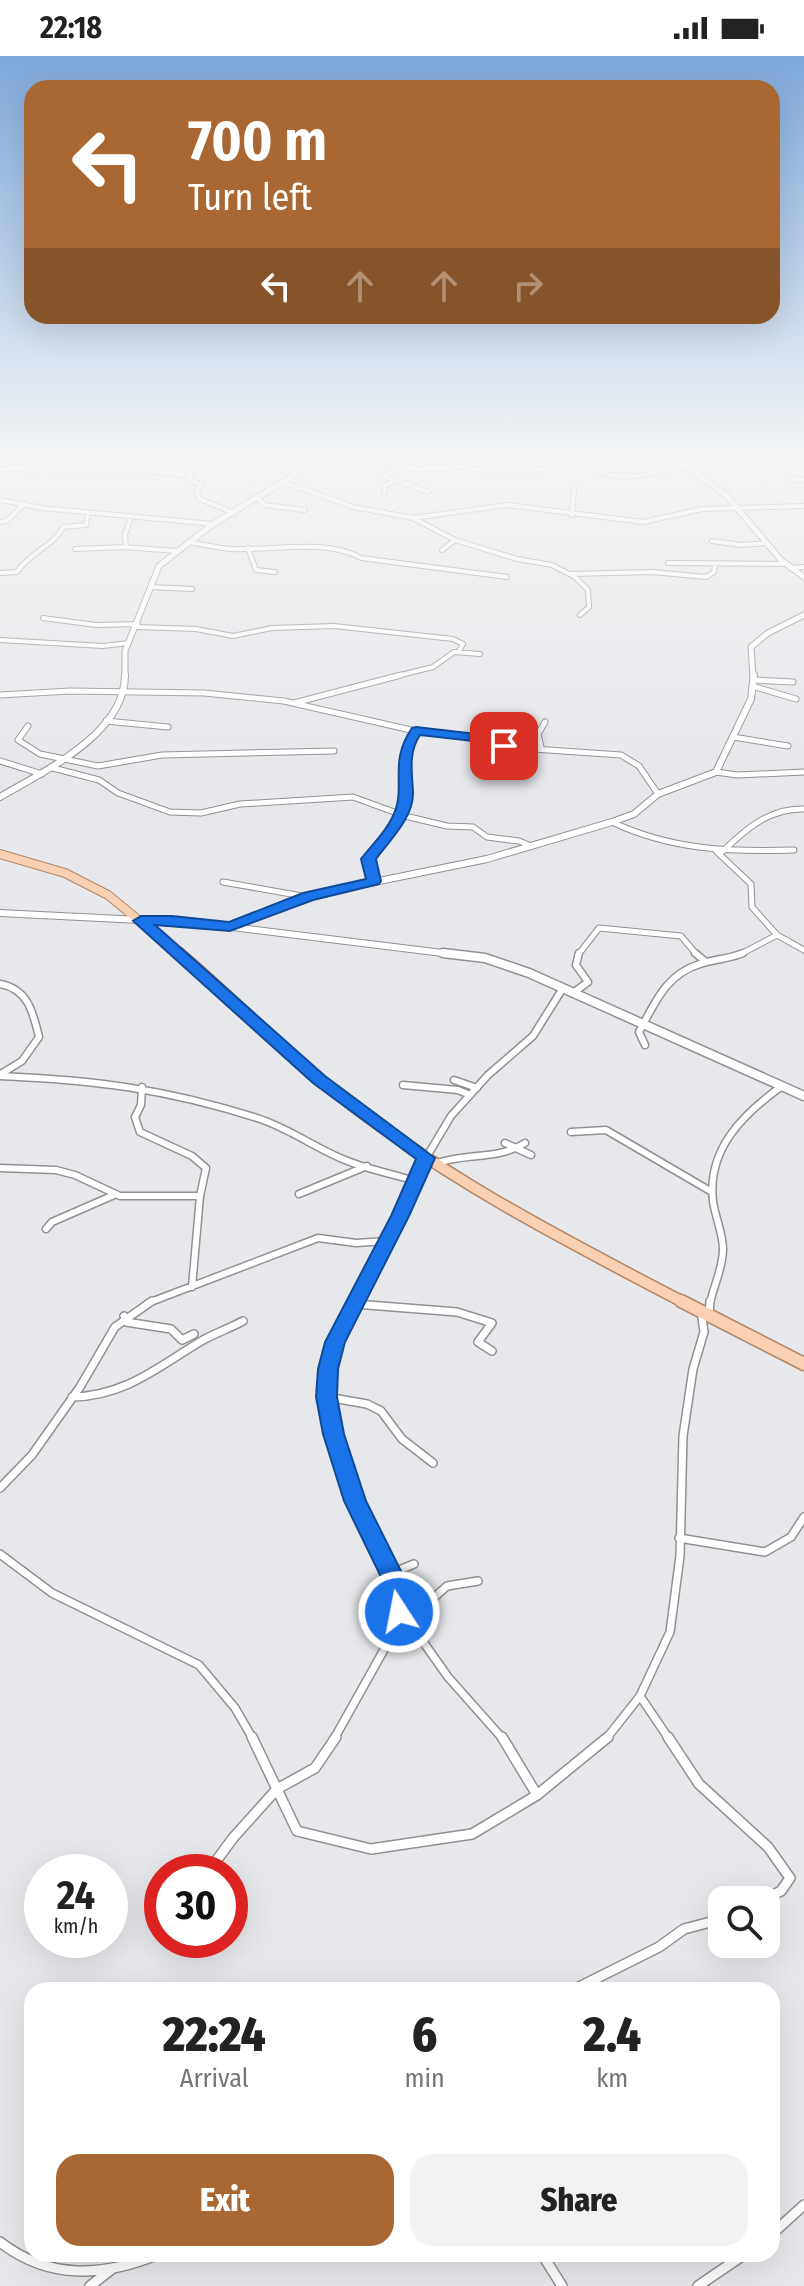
<!DOCTYPE html>
<html lang="en">
<head>
<meta charset="utf-8">
<style>
	:root { --surface:#fff; --page:#f2f2f2; --text:#222; --muted:#767676; --accent:#a96833 }
	body { margin:0; font-family:"Fira Sans Condensed",sans-serif; background:var(--page); color:var(--text); height:100vh; display:flex; flex-direction:column; font-size:30px; white-space:nowrap }
	* { box-sizing:border-box; margin:0 }
	p { font-size:26px; color:var(--muted) }
	.icon { flex:none; width:44px; height:44px; fill:none; stroke:currentColor; stroke-width:2; stroke-linecap:round; stroke-linejoin:round }
	.map { position:relative; flex:1; overflow:hidden }
	.drawer { position:absolute; left:24px; top:1926px; width:756px; height:280px; display:flex; flex-direction:column; background:var(--surface); border-radius:24px; box-shadow:0 8px 32px #0002 }
	.drawer>* { flex:none }
	.hud { position:absolute; left:24px; top:24px; width:756px; height:244px; border-radius:24px; box-shadow:0 8px 32px #0002; background:#a96833; color:#fff; overflow:hidden }
	.controls { position:absolute; left:708px; top:1830px; display:grid; gap:16px }
	.controls a { display:grid; place-items:center; width:72px; height:72px; border-radius:16px; background:var(--surface); box-shadow:0 8px 32px #0002; font-size:40px }
	.speed { position:absolute; left:24px; top:1798px; display:flex; gap:16px; font-size:40px; font-weight:700; text-align:center }
	.speed>* { display:grid; place-content:center; width:104px; height:104px; border-radius:50%; background:var(--surface); box-shadow:0 8px 32px #0002; line-height:1 }
	.speed small { font-size:20px; font-weight:400 }
	.speed .limit { border:12px solid #d22; background:#fff; color:#111 }
	.pin { position:absolute; display:grid; place-items:center; width:68px; height:68px; color:#fff; margin:-34px; border-radius:16px; box-shadow:0 4px 12px #0006 }
	.me { position:absolute; width:88px; margin:-44px; rotate:349deg; stroke-linejoin:round; filter:drop-shadow(0 0 6px #0008) }
	.turn { display:flex; align-items:center; gap:28px; height:168px; padding:0 32px; font-size:36px }
	.turn .icon { width:104px; height:104px; stroke-width:2.5 }
	.turn b { display:block; font-size:56px; line-height:68px }
	.lanes { display:flex; align-items:center; height:76px; padding:0 32px; background:#0003; justify-content:center; gap:40px; direction:ltr }
	.lanes .off { opacity:.35 }
	.eta { display:flex; justify-content:space-evenly; align-items:center; height:136px; text-align:center }
	.eta b { font-size:48px; font-weight:800; line-height:56px }
	.primary-button { display:flex; gap:16px; margin-top:auto; padding:16px 32px }
	.primary-button a { flex:1; height:92px; border-radius:24px; background:var(--accent); color:#fff; font-size:32px; font-weight:800; line-height:92px; text-align:center }
	.primary-button a+a { background:var(--page); color:var(--text) }
	.status { display:flex; justify-content:space-between; align-items:center; height:56px; padding:0 40px; background:var(--surface); direction:ltr }
	.status svg { height:22px; fill:currentColor }
	.map>svg:first-child { display:block }
	.lines { fill:none; stroke-linecap:round; stroke-linejoin:round }
	.minor-far4-casing { stroke:#8f9193; stroke-width:6 }
	.minor-far3-casing { stroke:#8f9193; stroke-width:7 }
	.minor-far2-casing { stroke:#8f9193; stroke-width:9 }
	.minor-far1-casing { stroke:#8f9193; stroke-width:10 }
	.minor-casing { stroke:#8f9193; stroke-width:12 }
	.tertiary-far2-casing { stroke:#8f9193; stroke-width:7 }
	.tertiary-far1-casing { stroke:#8f9193; stroke-width:8 }
	.tertiary-casing { stroke:#8f9193; stroke-width:11 }
	.primary-far2-casing { stroke:#b38766; stroke-width:10 }
	.primary-far1-casing { stroke:#b38766; stroke-width:13 }
	.primary-casing { stroke:#b38766; stroke-width:15 }
	.minor-far4 { stroke:#fff; stroke-width:4 }
	.minor-far3 { stroke:#fff; stroke-width:5 }
	.minor-far2 { stroke:#fff; stroke-width:6 }
	.minor-far1 { stroke:#fff; stroke-width:7 }
	.minor { stroke:#fff; stroke-width:9 }
	.tertiary-far2 { stroke:#fff; stroke-width:5 }
	.tertiary-far1 { stroke:#fff; stroke-width:6 }
	.tertiary { stroke:#fff; stroke-width:8 }
	.primary-far2 { stroke:#f9d1b2; stroke-width:8 }
	.primary-far1 { stroke:#f9d1b2; stroke-width:10 }
	.primary { stroke:#f9d1b2; stroke-width:12 }
	.route { fill:#1a73e8; stroke:#114b97; stroke-width:2 }
</style>
</head>
<body>
<div class="status"><b>22:18</b><svg viewBox="0 0 49 12"><path d="M0 12V9h3v3zM5 12V6h3v6zM10 12V3h3v9zM15 12V0h3v12zM26 1h20v11H26zM47 4h2v5h-2z"/></svg></div>
<div class="map">
<svg width="804" height="2230" viewBox="0 0 804 2230">
	<rect width="100%" height="100%" fill="#e7e8eb"/>
	<g class="lines">
		<g class="minor-far4-casing">
			<path id="minor-far4" d="M191,399L194,403L189,411L191,424L201,429L197,434L198,442L234,457
				M360,399L416,413L466,411L467,399
				M578,405C612,430 642,419 680,412
				M402,411L384,420L428,436
				M466,411C511,420 562,414 605,399
				M0,413L42,410L54,415L131,414L191,419
				M24,414H37
				M790,423L804,424
				M283,426L354,451L413,462L455,484L517,503L552,509L575,521L588,534L589,551L580,559
				M384,437L385,429L394,425
				M256,441L265,449L305,454
				M0,444L42,452L213,468
				M572,459L574,434
				M413,462L507,449L643,466L702,453L804,450
				M0,466L7,465L23,449
				M712,485L741,489L767,487
				M188,486C202,488 217,492 231,493C272,495 324,482 361,502L507,521
				M124,491L176,495
				M248,492L256,514L275,516
				M75,493L126,491L125,479L131,461
				M442,494L455,484
				M668,507L785,508
				M790,512L804,511
				M0,517L17,516C29,497 54,490 63,471L86,469L88,456
				M571,518L652,516L706,521L714,516L715,509
				M150,531L192,533
				M43,562L96,569L138,568
				M137,571L196,573L233,580L272,572L334,570L453,583L463,588L459,595
				M0,584L103,590L129,587
				M393,621L433,611L454,596L480,598"/>
		</g>
		<g class="minor-far3-casing">
			<path id="minor-far3" d="M753,624L793,626
				M752,630L796,643
				M0,639L70,635L204,637L284,645L411,674L496,684L506,691L621,699L639,710L658,738
				M294,647L401,619
				M106,665L168,671
				M28,670L18,684L40,698L98,710L162,699L334,695
				M733,681L788,690
				M541,691L538,678L545,666
				M0,705L42,718
				M53,712L99,724L118,737L170,756L201,757L240,748L353,741L405,760L447,770L473,771L487,781L519,785L531,790
				M716,716L737,719L804,716
				M612,766C671,794 730,796 794,794
				M716,795L751,828L752,851L777,879L739,899
				M723,795C747,772 770,752 804,753
				M374,825L368,803C382,784 406,762 406,736C406,714 403,696 416,675
				M223,826L308,841
				M777,879L804,894
				M578,899L599,872L681,880L697,899"/>
		</g>
		<g class="minor-far2-casing">
			<path id="minor-far2" d="M695,897L706,906
				M0,928C28,933 33,956 39,981L22,1005L1,1018
				M573,937L588,926L576,909L579,897
				M645,989L639,976C655,947 666,918 700,908C714,903 730,903 743,897
				M0,1020C95,1024 166,1033 257,1062C289,1072 315,1092 345,1104C367,1113 392,1118 415,1125
				M454,1024L477,1032
				M403,1029L458,1034L470,1039
				M142,1031L141,1049L135,1061L140,1076L192,1100L206,1112L200,1140L192,1231
				M571,1076L606,1074L712,1136
				M505,1087L531,1099
				M435,1108C466,1096 496,1105 525,1087
				M0,1112L56,1114L75,1119L120,1140H200
				M299,1138L367,1110
				M46,1173L52,1166L114,1139
				M148,1247L318,1182L356,1187L387,1185
				M355,1247L426,1102L451,1060L488,1019L533,980L563,932
				M710,1247C714,1229 723,1212 723,1193C723,1177 715,1161 713,1145C707,1093 743,1058 782,1030"/>
		</g>
		<g class="minor-far1-casing">
			<path id="minor-far1" d="M355,1248L457,1256L492,1267L478,1286L492,1295
				M709,1258L710,1245
				M124,1260L126,1266L171,1273L182,1284L194,1278
				M72,1341C126,1340 159,1310 203,1284C216,1277 230,1272 243,1265
				M327,1341L367,1348L381,1355L402,1383L433,1407
				M0,1432L32,1399L80,1331L115,1271L152,1245
				M679,1482L765,1496L791,1481L804,1461
				M0,1498L52,1537L199,1609L235,1652L253,1683
				M392,1517L414,1508
				M399,1556L429,1546L447,1530L478,1525
				M397,1566L419,1580L448,1621L503,1683
				M640,1640L669,1683
				M334,1683L395,1574C404,1531 387,1508 368,1471C345,1426 320,1363 328,1312C332,1288 345,1267 356,1245
				M606,1683L640,1640L670,1576L680,1500L683,1380L693,1313L704,1276L701,1255"/>
		</g>
		<g class="minor-casing">
			<path id="minor" d="M252,1681L297,1775L371,1793L472,1778L537,1739L608,1681
				M502,1681L537,1739
				M668,1681L699,1728L768,1791L790,1822L781,1835L763,1844
				M208,1816L233,1782L277,1733L315,1712L336,1681
				M573,1934L659,1891L684,1873L722,1863
				M772,2178L804,2149
				M0,2186C49,2224 103,2221 159,2198
				M542,2198L562,2230
				M90,2230L112,2213
				M698,2230L745,2198"/>
		</g>
		<g class="tertiary-far2-casing">
			<path id="tertiary-far2" d="M669,399L726,439L781,504L804,521
				M125,621V595L159,510L213,468L303,414L316,399
				M753,621L751,591L768,577L804,559"/>
		</g>
		<g class="tertiary-far1-casing">
			<path id="tertiary-far1" d="M0,741C44,715 125,678 125,619
				M0,857L200,867L459,899
				M230,871L325,836L487,803L612,766L634,758L658,738L716,716L751,643L754,619"/>
		</g>
		<g class="tertiary-casing">
			<path id="tertiary" d="M443,897L485,902L529,917L804,1040"/>
		</g>
		<g class="primary-far2-casing">
			<path id="primary-far2" d="M0,798L65,817L108,839L181,899"/>
		</g>
		<g class="primary-far1-casing">
			<path id="primary-far1" d="M179,897C227,937 270,983 319,1023C429,1114 558,1181 685,1247"/>
		</g>
		<g class="primary-casing">
			<path id="primary" d="M681,1245L804,1308"/>
		</g>
		<use href="#minor-far4" class="minor-far4"/>
		<use href="#minor-far3" class="minor-far3"/>
		<use href="#minor-far2" class="minor-far2"/>
		<use href="#minor-far1" class="minor-far1"/>
		<use href="#minor" class="minor"/>
		<use href="#tertiary-far2" class="tertiary-far2"/>
		<use href="#tertiary-far1" class="tertiary-far1"/>
		<use href="#tertiary" class="tertiary"/>
		<use href="#primary-far2" class="primary-far2"/>
		<use href="#primary-far1" class="primary-far1"/>
		<use href="#primary" class="primary"/>
	</g>
	<linearGradient id="sky" x2="0" y2="1"><stop stop-color="#7ea8da"/><stop offset="0.56" stop-color="#f4f5f6"/><stop offset="1" stop-color="#f4f5f6" stop-opacity="0"/></linearGradient>
	<rect width="804" height="711" fill="url(#sky)"/>
	<path class="route" d="M416,671L494,680L510,690L504,694L491,687L420,679C408,697 412,716 413,736C414,761 390,784 376,803L381,825L379,828L313,844L230,875L155,869L325,1020L435,1102L409,1160L345,1286L338,1313L337,1341L344,1378L366,1445L407,1527L411,1556L408,1562L399,1565L391,1562L384,1527L344,1445L323,1378L316,1341L318,1313L325,1286L391,1160L416,1103L313,1027L133,865L141,860H172L229,866L303,837L366,823L361,803C371,790 385,777 392,762C408,732 387,708 412,672Z"/>
</svg>
<div class="controls">
<a><svg class="icon" aria-label="search" viewBox="0 0 24 24"><circle cx="10" cy="10" r="6"/><path d="M15 15l6 6"/></svg></a>
</div>
<div class="speed"><div>24<small>km/h</small></div><div class="limit">30</div></div>
<div class="pin" style="left:504px;top:690px;background:#d93025"><svg class="icon" aria-label="arrive" viewBox="0 0 24 24"><path d="M6 21V4h12l-3 4 3 4H6"/></svg></div>
<svg class="me" style="left:399px;top:1556px" viewBox="-20 -20 40 40"><circle r="17" fill="#1a73e8" stroke="#fff" stroke-width="3"/><path d="M0-11L8 9 0 5-8 9z" fill="#fff"/></svg>
<div class="hud">
<div class="turn"><svg class="icon" aria-label="left" viewBox="0 0 24 24"><path d="M17 20v-9H6M10 6l-5 5 5 5"/></svg><div><b>700 m</b>Turn left</div></div>
<div class="lanes"><svg class="icon" aria-label="left" viewBox="0 0 24 24"><path d="M17 20v-9H6M10 6l-5 5 5 5"/></svg><svg class="icon off" aria-label="ahead" viewBox="0 0 24 24"><path d="M12 20V5M6 11l6-6 6 6"/></svg><svg class="icon off" aria-label="ahead" viewBox="0 0 24 24"><path d="M12 20V5M6 11l6-6 6 6"/></svg><svg class="icon off" aria-label="right" viewBox="0 0 24 24"><path d="M7 20v-9h11M14 6l5 5-5 5"/></svg></div>
</div>
<section class="drawer">
<div class="eta">
<div><b>22:24</b><p>Arrival</p></div>
<div><b>6</b><p>min</p></div>
<div><b>2.4</b><p>km</p></div>
</div>
<div class="primary-button"><a>Exit</a><a>Share</a></div>
</section>
</div>
</body>
</html>
